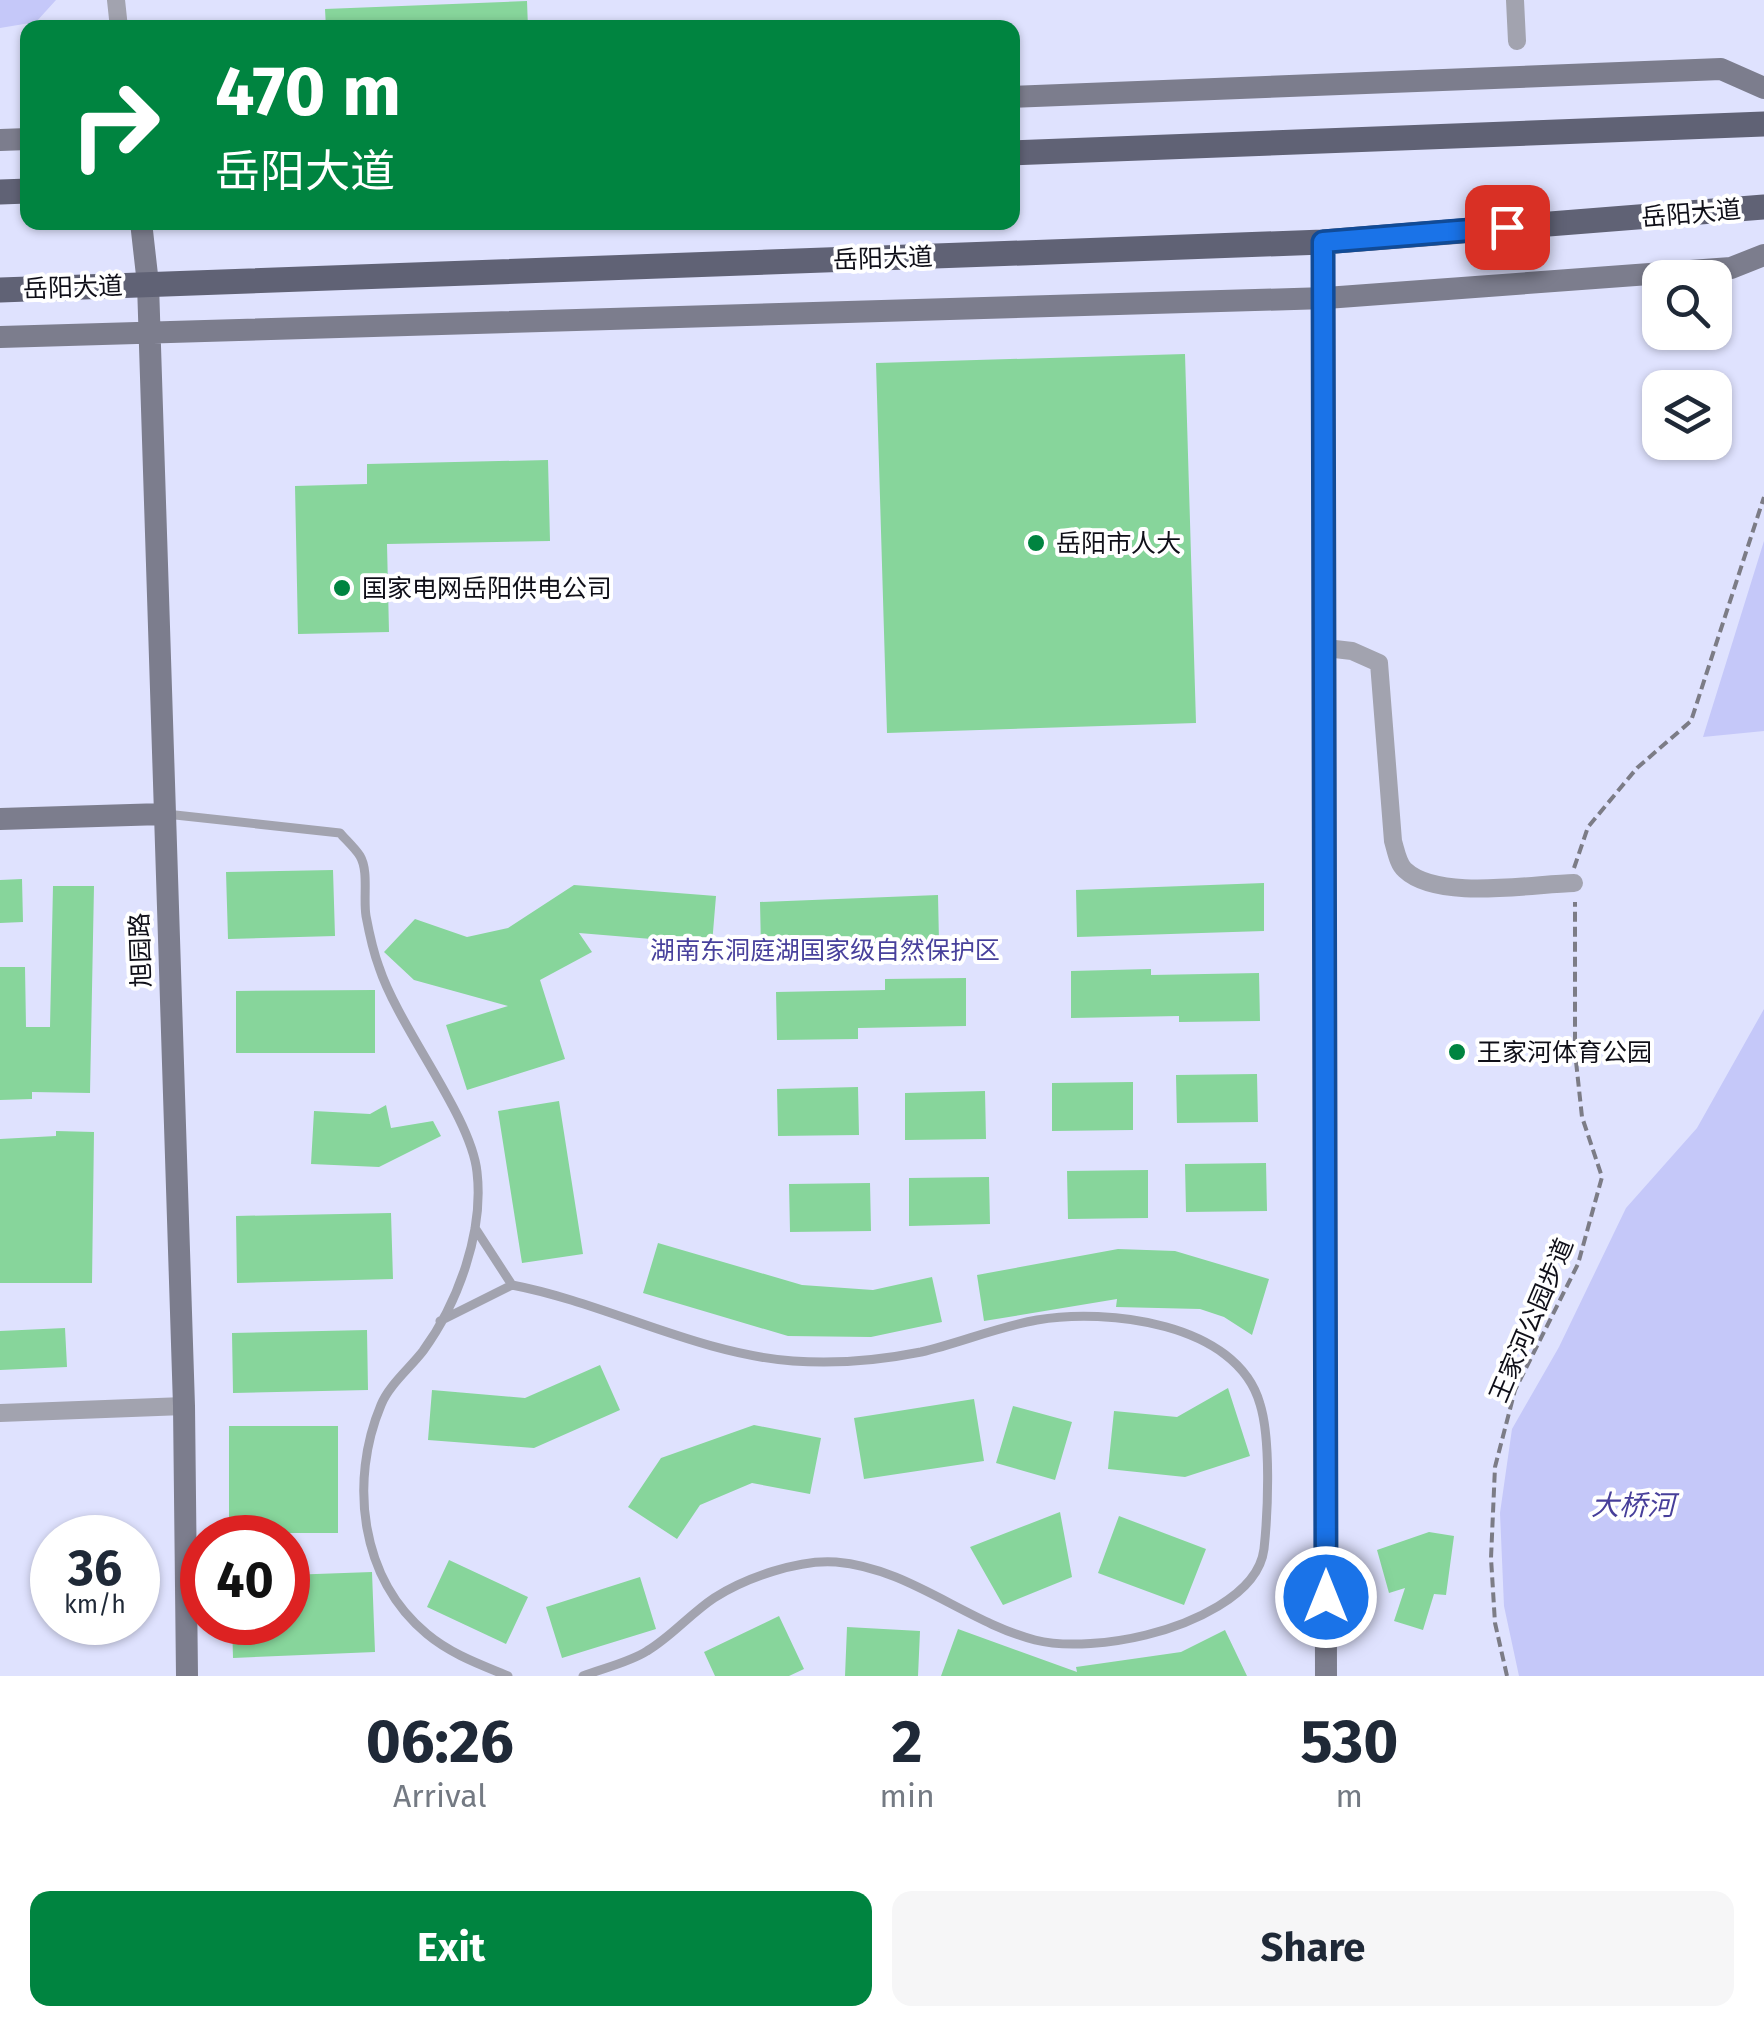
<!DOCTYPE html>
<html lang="en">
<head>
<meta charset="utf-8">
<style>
	:root { --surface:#fff; --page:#f6f6f7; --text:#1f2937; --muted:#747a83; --accent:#008440 }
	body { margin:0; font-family:"Fira Sans","Noto Sans SC",sans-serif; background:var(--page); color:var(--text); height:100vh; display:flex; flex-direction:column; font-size:38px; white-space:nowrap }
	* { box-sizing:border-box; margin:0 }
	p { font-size:32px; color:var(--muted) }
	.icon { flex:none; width:55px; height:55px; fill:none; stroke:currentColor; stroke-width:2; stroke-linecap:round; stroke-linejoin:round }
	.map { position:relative; height:1676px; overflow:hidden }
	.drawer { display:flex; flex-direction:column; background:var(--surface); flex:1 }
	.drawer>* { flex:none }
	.banner { position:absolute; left:20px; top:20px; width:1000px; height:210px; border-radius:20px; box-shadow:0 2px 8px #0004; background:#008440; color:#fff; overflow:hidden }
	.controls { position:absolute; left:1642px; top:260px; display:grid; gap:20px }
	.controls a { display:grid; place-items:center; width:90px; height:90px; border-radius:20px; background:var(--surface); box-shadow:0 2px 8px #0004; font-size:50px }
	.speed { position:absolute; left:30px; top:1515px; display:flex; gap:20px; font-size:50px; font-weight:700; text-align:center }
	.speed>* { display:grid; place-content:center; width:130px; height:130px; border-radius:50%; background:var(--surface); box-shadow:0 2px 8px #0004; line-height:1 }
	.speed small { font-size:25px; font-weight:400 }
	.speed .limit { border:15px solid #d22; background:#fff; color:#111 }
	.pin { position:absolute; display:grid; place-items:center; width:85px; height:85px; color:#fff; margin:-42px; border-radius:20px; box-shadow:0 5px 15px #0006 }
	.me { position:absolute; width:110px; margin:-55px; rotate:0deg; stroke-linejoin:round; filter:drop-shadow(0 0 8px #0008) }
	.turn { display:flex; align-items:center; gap:35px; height:210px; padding:0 30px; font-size:45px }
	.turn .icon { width:130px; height:130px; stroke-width:2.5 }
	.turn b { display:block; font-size:70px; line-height:85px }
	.eta { display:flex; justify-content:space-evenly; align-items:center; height:170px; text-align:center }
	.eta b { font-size:60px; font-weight:700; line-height:70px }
	.cta { display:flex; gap:20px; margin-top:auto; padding:20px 30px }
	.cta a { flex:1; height:115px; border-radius:20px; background:var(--accent); color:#fff; font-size:40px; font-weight:700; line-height:115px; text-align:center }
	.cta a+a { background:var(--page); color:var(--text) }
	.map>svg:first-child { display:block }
	.green { fill:#dfe2fe; fill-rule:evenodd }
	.water { fill:#c5c8f9 }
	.building { fill:#87d59b }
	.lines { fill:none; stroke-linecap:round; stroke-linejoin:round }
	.path { stroke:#7c7c86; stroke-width:4; stroke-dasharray:10 5; stroke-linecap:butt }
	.lane { stroke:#a2a3af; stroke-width:9 }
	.street { stroke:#a2a3af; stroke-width:18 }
	.secondary { stroke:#7c7d8d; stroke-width:22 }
	.primary { stroke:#606275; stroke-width:25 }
	.route-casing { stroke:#114b97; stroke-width:25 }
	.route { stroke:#1a73e8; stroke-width:18 }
	.poi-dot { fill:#008440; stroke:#fff; stroke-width:4 }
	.labels { text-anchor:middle; stroke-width:8; stroke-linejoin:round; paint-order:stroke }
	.street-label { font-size:25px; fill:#0f0f18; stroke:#fff }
	.poi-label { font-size:25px; fill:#0f0f18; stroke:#fff; text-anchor:start }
	.park-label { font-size:25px; fill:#48419c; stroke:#fff }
	.water-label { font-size:28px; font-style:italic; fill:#473f9a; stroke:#fff }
</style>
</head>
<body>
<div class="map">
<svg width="1764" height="1676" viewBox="0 0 1764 1676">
	<rect width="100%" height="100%" fill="#f2f3fe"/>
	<path class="green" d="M0,0H1764V1676H0ZM28,28H1012V222H28ZM1660,278H1715V332H1660ZM1660,388H1715V442H1660ZM52,1538H138V1622H52ZM202,1538H288V1622H202Z"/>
	<path class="water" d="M0,0H56L36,22L0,28Z
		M1764,541V731L1703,737Z
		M1764,1009V1676H1519L1504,1606L1500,1513L1512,1429L1559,1347L1626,1208L1697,1128Z"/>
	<path class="building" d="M527,1L528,28H326L325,9Z
		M1185,354L1196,723L887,733L876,363Z
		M548,460L550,541L387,544L389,632L298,634L295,486L367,484V464Z
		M333,870L335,936L228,939L226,872Z
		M22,879L23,922L0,923V880Z
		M1264,883V931L1077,937L1076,890Z
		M574,885L716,896L712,944L579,933L592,952L540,980L565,1059L467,1090L446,1025L508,1006L414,980L384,952L415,919L467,937L508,928Z
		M53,886H94L90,1093L32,1092V1099L0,1100V967H25L26,1027H50Z
		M938,895L939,942L761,949L760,902Z
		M1151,969V975L1259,973L1260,1021L1179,1022V1016L1071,1018V971Z
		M966,978V1026L858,1028V1039L777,1040L776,992L885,990V979Z
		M375,990V1053H236V991Z
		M1257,1074L1258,1122L1177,1123L1176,1075Z
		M1133,1082V1130L1052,1131V1083Z
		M858,1087L859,1135L778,1136L777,1089Z
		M985,1091L986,1139L905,1140V1093Z
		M559,1101L583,1254L522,1263L498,1111Z
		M386,1105L391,1128L433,1121L441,1136L379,1167L311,1164L314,1111L370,1114Z
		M56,1131L94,1132L92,1283H0V1139L56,1136Z
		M1266,1163L1267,1211L1186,1212L1185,1164Z
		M1148,1170V1218L1068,1219L1067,1171Z
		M989,1177L990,1224L909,1226V1178Z
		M870,1183L871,1231L790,1232L789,1184Z
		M391,1213L393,1279L237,1283L236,1216Z
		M658,1243L802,1285L873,1290L932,1277L942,1322L871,1337L788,1336L643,1293Z
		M1118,1249L1175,1251L1269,1279L1252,1335L1224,1317L1200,1309L1116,1307L1117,1299L984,1321L977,1275Z
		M65,1328L67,1367L0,1370V1331Z
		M367,1330L368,1390L233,1393L232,1333Z
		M600,1365L620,1410L534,1448L428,1440L432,1390L525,1398Z
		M1228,1388L1250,1456L1185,1477L1108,1469L1114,1411L1177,1417Z
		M974,1399L984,1461L864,1479L854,1418Z
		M1013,1406L1072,1422L1055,1480L996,1463Z
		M754,1425L821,1438L810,1494L752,1483L700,1505L677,1539L628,1507L661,1458Z
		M229,1426H338V1533H229Z
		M1060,1512L1072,1577L1003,1605L970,1547Z
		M1119,1516L1206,1549L1184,1605L1098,1573Z
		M1429,1532L1454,1536L1446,1595L1434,1594L1423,1630L1394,1621L1405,1588L1389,1593L1377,1550Z
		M449,1560L528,1597L506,1644L427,1607Z
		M372,1572L375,1652L233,1658L232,1622H288V1575Z
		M640,1577L656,1629L562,1658L546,1607Z
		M779,1616L804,1669L789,1676H715L704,1652Z
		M847,1627L920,1631L918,1676H845Z
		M958,1629L1077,1672L1076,1667L1181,1652L1225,1630L1247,1676H941Z"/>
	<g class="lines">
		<path class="path" d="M1574,868L1588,827L1637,768L1691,721L1764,497
			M1507,1676L1495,1623L1491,1558L1495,1467L1515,1390L1578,1264L1602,1177L1582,1117L1575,1052V902"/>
		<path class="lane" d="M166,814L340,833C346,840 355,848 360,856C369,871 363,898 366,916C369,932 373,951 379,967C399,1028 471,1116 477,1172C484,1232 458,1303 423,1351C410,1368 389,1385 381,1405C349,1481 360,1579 427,1634C451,1654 479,1664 508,1676
			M475,1228L512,1285C606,1303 697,1354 793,1361C834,1364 881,1360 921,1352C960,1343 997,1327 1037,1320C1106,1308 1237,1322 1260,1404C1271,1439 1268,1512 1264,1549C1258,1597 1187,1625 1146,1635C1114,1643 1067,1648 1035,1640C966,1622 909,1568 836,1562C799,1559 745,1578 714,1598C690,1614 671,1637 647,1651C628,1663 603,1668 583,1676
			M440,1321L512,1285"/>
		<path class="street" d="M116,0L119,28
			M1515,0L1517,41
			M1326,648L1352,651L1379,663L1393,841C1396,851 1398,864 1405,870C1438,901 1531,884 1574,883
			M0,1413L184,1406"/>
		<path class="secondary" d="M1012,97L1721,69L1764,88
			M0,140L28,139
			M141,222L148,284L184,1406L187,1676
			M1323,242L1326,1676
			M0,337L1326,298L1731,268L1764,255
			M0,819L163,814"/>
		<path class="primary" d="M1012,153L1764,124
			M0,192L28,191
			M0,290L1323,242L1764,207"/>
	</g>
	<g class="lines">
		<g class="route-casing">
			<path id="route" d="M1326,1597L1323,242L1507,227"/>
		</g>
		<use href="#route" class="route"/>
	</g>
	<g class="poi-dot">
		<circle cx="1036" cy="543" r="10"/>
		<circle cx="342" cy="588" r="10"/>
		<circle cx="1457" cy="1052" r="10"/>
	</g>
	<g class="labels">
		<g class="street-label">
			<text transform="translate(1691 213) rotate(-5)" y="9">岳阳大道</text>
			<text transform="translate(883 258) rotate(-2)" y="9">岳阳大道</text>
			<text transform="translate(73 287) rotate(-2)" y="9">岳阳大道</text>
			<text transform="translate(140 950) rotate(-92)" y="9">旭园路</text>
			<text transform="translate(1531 1320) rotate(-67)" y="9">王家河公园步道</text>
		</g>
		<g class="poi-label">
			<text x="1056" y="552">岳阳市人大</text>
			<text x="362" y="597">国家电网岳阳供电公司</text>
			<text x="1477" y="1061">王家河体育公园</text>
		</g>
		<g class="park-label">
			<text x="825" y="959">湖南东洞庭湖国家级自然保护区</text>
		</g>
		<g class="water-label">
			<text x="1633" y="1515">大桥河</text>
		</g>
	</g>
</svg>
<div class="controls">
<a><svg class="icon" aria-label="search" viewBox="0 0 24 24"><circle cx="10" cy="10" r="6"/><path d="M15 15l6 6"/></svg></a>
<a><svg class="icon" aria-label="layers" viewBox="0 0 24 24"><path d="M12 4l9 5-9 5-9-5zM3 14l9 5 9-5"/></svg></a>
</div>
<div class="speed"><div>36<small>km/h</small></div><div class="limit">40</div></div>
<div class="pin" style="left:1507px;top:227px;background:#d93025"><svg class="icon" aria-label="arrive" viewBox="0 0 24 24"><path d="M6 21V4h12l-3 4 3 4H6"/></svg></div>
<svg class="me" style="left:1326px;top:1597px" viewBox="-20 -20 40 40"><circle r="17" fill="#1a73e8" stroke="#fff" stroke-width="3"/><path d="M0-11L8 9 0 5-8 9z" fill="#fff"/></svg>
<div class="banner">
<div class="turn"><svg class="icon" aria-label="right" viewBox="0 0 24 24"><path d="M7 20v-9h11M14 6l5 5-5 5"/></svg><div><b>470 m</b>岳阳大道</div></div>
</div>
</div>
<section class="drawer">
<div class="eta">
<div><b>06:26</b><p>Arrival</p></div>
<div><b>2</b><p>min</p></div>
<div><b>530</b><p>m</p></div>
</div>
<div class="cta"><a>Exit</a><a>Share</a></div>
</section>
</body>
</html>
